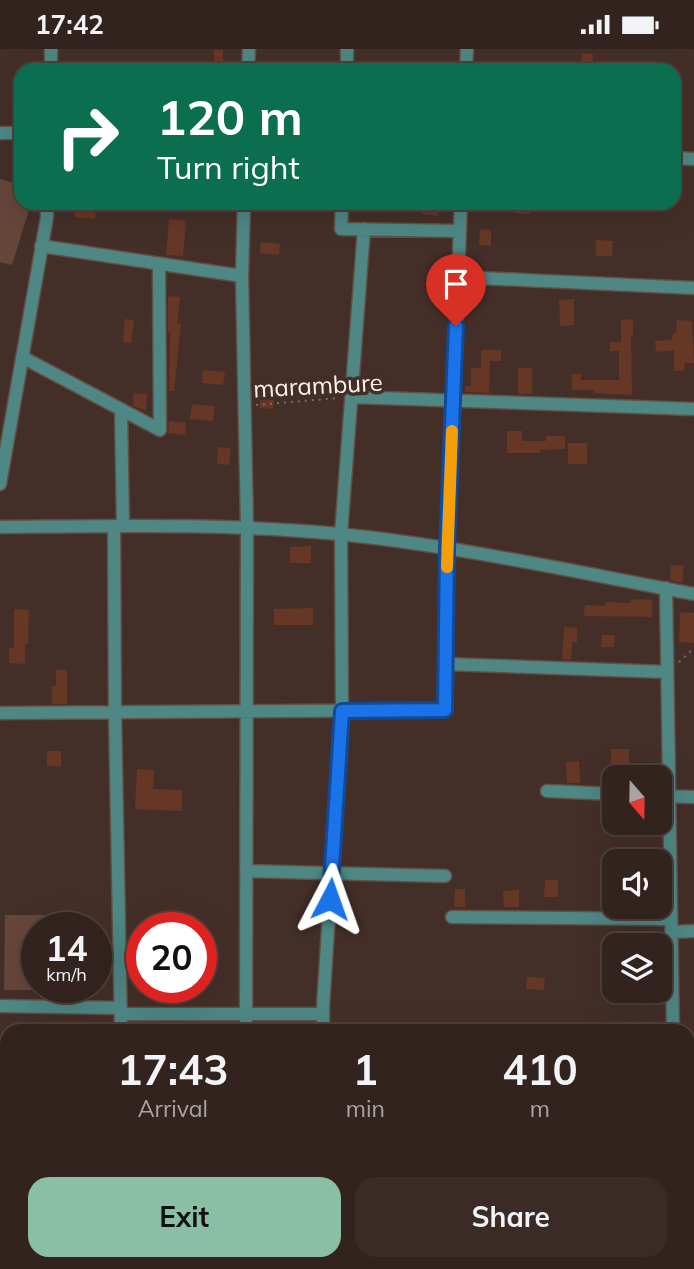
<!DOCTYPE html>
<html lang="en">
<head>
<meta charset="utf-8">
<style>
	:root { --surface:#33231e; --page:#3b2b27; --text:#f1f3f6; --muted:#a9a4a4; --line:#4e403c; --accent:#8abfa5 }
	body { margin:0; font-family:Mulish,sans-serif; background:var(--page); color:var(--text); height:100vh; display:flex; flex-direction:column; font-size:26px; white-space:nowrap }
	* { box-sizing:border-box; margin:0 }
	p { font-size:23px; color:var(--muted) }
	.icon { flex:none; width:38px; height:38px; fill:none; stroke:currentColor; stroke-width:2; stroke-linecap:round; stroke-linejoin:round }
	.map { position:relative; flex:1; overflow:hidden }
	.details { position:absolute; left:0px; top:975px; width:695px; height:247px; display:flex; flex-direction:column; background:var(--surface); border-radius:21px 21px 0 0; box-shadow:0 7px 28px #0002,0 0 0 2px var(--line) }
	.details>* { flex:none }
	.banner { position:absolute; left:14px; top:14px; width:667px; height:147px; border-radius:21px; box-shadow:0 7px 28px #0002,0 0 0 2px var(--line); background:#0b6e4f; color:#fff; overflow:hidden }
	.needle { width:46px; rotate:160deg }
	.controls { position:absolute; left:602px; top:716px; display:grid; gap:14px }
	.controls a { display:grid; place-items:center; width:70px; height:70px; border-radius:14px; background:var(--surface); box-shadow:0 7px 28px #0002,0 0 0 2px var(--line); font-size:35px }
	.speed { position:absolute; left:21px; top:863px; display:flex; gap:14px; font-size:35px; font-weight:700; text-align:center }
	.speed>* { display:grid; place-content:center; width:91px; height:91px; border-radius:50%; background:var(--surface); box-shadow:0 7px 28px #0002,0 0 0 2px var(--line); line-height:1 }
	.speed small { font-size:18px; font-weight:400 }
	.speed .limit { border:10px solid #d22; background:#fff; color:#111 }
	.pin { position:absolute; display:grid; place-items:center; width:60px; height:60px; color:#fff; margin:-72px -30px; border-radius:50% 50% 50% 0; rotate:-45deg; box-shadow:0 0 7px #0007 }
	.pin .icon { rotate:45deg }
	.me { position:absolute; width:77px; margin:-38px; rotate:4deg; stroke-linejoin:round; filter:drop-shadow(0 0 5px #0008) }
	.turn { display:flex; align-items:center; gap:24px; height:147px; padding:0 28px; font-size:32px }
	.turn .icon { width:91px; height:91px; stroke-width:2.5 }
	.turn b { display:block; font-size:49px; line-height:60px }
	.eta { display:flex; justify-content:space-evenly; align-items:center; height:119px; text-align:center }
	.eta b { font-size:42px; font-weight:700; line-height:49px }
	.action { display:flex; gap:14px; margin-top:auto; padding:14px 28px }
	.action a { flex:1; height:80px; border-radius:21px; background:var(--accent); color:#111; font-size:28px; font-weight:700; line-height:80px; text-align:center }
	.action a+a { background:var(--page); color:var(--text) }
	.status { display:flex; justify-content:space-between; align-items:center; height:49px; padding:0 35px; background:var(--surface); direction:ltr }
	.status svg { height:19px; fill:currentColor }
	.map>svg:first-child { display:block }
	.green { fill:#65463b }
	.building { fill:#673726 }
	.lines { fill:none; stroke-linecap:round; stroke-linejoin:round }
	.minor-casing { stroke:#624e47; stroke-width:15 }
	.path { stroke:#806d67; stroke-width:2; stroke-dasharray:2 5; stroke-linecap:butt }
	.minor { stroke:#4e8784; stroke-width:12 }
	.route-casing { stroke:#114b97; stroke-width:18 }
	.route { stroke:#1a73e8; stroke-width:12 }
	.slow { stroke:#f59e0b; stroke-width:12 }
	.labels { text-anchor:middle; stroke-width:7; stroke-linejoin:round; paint-order:stroke }
	.street-label { font-size:24px; fill:#fef1ec; stroke:#442f28 }
</style>
</head>
<body>
<div class="status"><b>17:42</b><svg viewBox="0 0 49 12"><path d="M0 12V9h3v3zM5 12V6h3v6zM10 12V3h3v9zM15 12V0h3v12zM26 1h20v11H26zM47 4h2v5h-2z"/></svg></div>
<div class="map">
<svg width="694" height="1220" viewBox="0 0 694 1220">
	<rect width="100%" height="100%" fill="#442f28"/>
	<path class="green" d="M0,130L21,136V154H31L12,216L0,213Z
		M5,866H46V878H37V938H45V941H4Z"/>
	<path class="building" d="M214,1H223V21H214Z
		M582,4L593,5L592,21H581Z
		M423,154H439L438,167L422,165Z
		M514,154H531L530,165L514,164Z
		M75,158L96,160L95,170L74,168Z
		M169,170L186,172L183,207L166,206Z
		M480,180L491,181V197L479,196Z
		M596,191L613,192L612,207H596Z
		M261,193L280,195L279,206L260,204Z
		M168,247L180,248L177,275H181L174,342H169L170,284L168,283Z
		M574,250V276L560,277L559,251Z
		M125,270L134,271L131,294L123,293Z
		M633,270V286H631L632,346L594,344V341H572V325H581V331H619V302H610V293H621V271Z
		M677,271L692,272L694,314H685L684,322H674V301L656,303L655,292L672,291L673,284H676Z
		M481,301H501V312H490L489,344L465,343V337H471V319H481Z
		M518,319H532V345H518Z
		M203,321L225,323L223,336L202,334Z
		M261,343L275,345L273,360L259,359Z
		M134,344L147,345L146,361L133,357Z
		M192,355L215,357L213,372L190,370Z
		M169,372L186,374L185,386L168,384Z
		M507,382H522V392H546V387H565V400L540,401V404H507Z
		M568,394H587V415H568Z
		M218,398L231,399L229,416L217,415Z
		M311,497V514H290V498Z
		M671,516L684,517L682,534L670,531Z
		M631,550L652,551V568L584,567L585,556L605,557V553L630,554Z
		M313,559V576H274V560Z
		M14,560L29,561L28,595H25V615L9,614V599H14Z
		M680,563L694,564V594L679,593Z
		M564,578L577,579V593H572L571,611L562,610Z
		M602,586H615L614,598H601Z
		M56,621H67V655H52V637H56Z
		M611,700H629V714H611Z
		M47,702H61V717H47Z
		M579,712L580,734H567L566,713Z
		M137,720L154,721L153,740L182,741V762L135,760Z
		M603,765H613V784H604Z
		M545,831H558V848H544Z
		M455,840H465V858H454Z
		M519,841V858H504L503,842Z
		M527,928L545,929L544,941L526,940Z"/>
	<g class="lines">
		<g class="minor-casing">
			<path id="minor" d="M51,21V0
				M248,21L249,0
				M347,21V0
				M466,21L467,0
				M0,84H21
				M674,109L694,110
				M244,154L242,227L247,477L246,982
				M342,154L341,180L460,182
				M41,197L242,227
				M458,228L694,239
				M22,308L160,381L159,215
				M351,348L694,360
				M121,360L123,477
				M0,435L47,168V154
				M114,477L115,663L121,982
				M0,478C113,477 226,474 339,485C458,497 576,523 694,545
				M666,539L673,982
				M446,615L667,623
				M0,664L445,661L447,500L461,154
				M547,742L614,745
				M660,747L694,748
				M246,822L445,827
				M452,868L671,870
				M672,883L694,882
				M0,957L121,959
				M121,965H323
				M323,982V958L342,662L341,485L364,180
				M688,1119H694
				M122,1214V1220
				M252,1214V1220
				M330,1214V1220
				M472,1214V1220
				M677,1214V1220"/>
		</g>
		<path class="path" d="M256,356L338,349
			M679,613L694,599"/>
		<use href="#minor" class="minor"/>
	</g>
	<g class="lines">
		<g class="route-casing">
			<path id="route" d="M330,850L342,662L445,661L447,500L456,277"/>
		</g>
		<use href="#route" class="route"/>
		<path class="slow" d="M447,518L452,382"/>
	</g>
	<g class="labels">
		<g class="street-label">
			<text transform="translate(318 337) rotate(-3)" y="8">marambure</text>
		</g>
	</g>
</svg>
<div class="controls">
<a><svg class="needle" viewBox="-14 -14 28 28"><path d="M0-13l5 13h-10z" fill="#e53935"/><path d="M0 13l5-13h-10z" fill="#a9a4a4"/></svg></a>
<a><svg class="icon" aria-label="sound" viewBox="0 0 24 24"><path d="M4 9h4l5-4v14l-5-4H4zM17 9q2 3 0 6"/></svg></a>
<a><svg class="icon" aria-label="layers" viewBox="0 0 24 24"><path d="M12 4l9 5-9 5-9-5zM3 14l9 5 9-5"/></svg></a>
</div>
<div class="speed"><div>14<small>km/h</small></div><div class="limit">20</div></div>
<div class="pin" style="left:456px;top:277px;background:#d93025"><svg class="icon" aria-label="arrive" viewBox="0 0 24 24"><path d="M6 21V4h12l-3 4 3 4H6"/></svg></div>
<svg class="me" style="left:330px;top:850px" viewBox="-20 -20 40 40"><path d="M0-17L14 15 0 8-14 15z" fill="#1a73e8" stroke="#fff" stroke-width="4"/></svg>
<div class="banner">
<div class="turn"><svg class="icon" aria-label="right" viewBox="0 0 24 24"><path d="M7 20v-9h11M14 6l5 5-5 5"/></svg><div><b>120 m</b>Turn right</div></div>
</div>
<section class="details">
<div class="eta">
<div><b>17:43</b><p>Arrival</p></div>
<div><b>1</b><p>min</p></div>
<div><b>410</b><p>m</p></div>
</div>
<div class="action"><a>Exit</a><a>Share</a></div>
</section>
</div>
</body>
</html>
